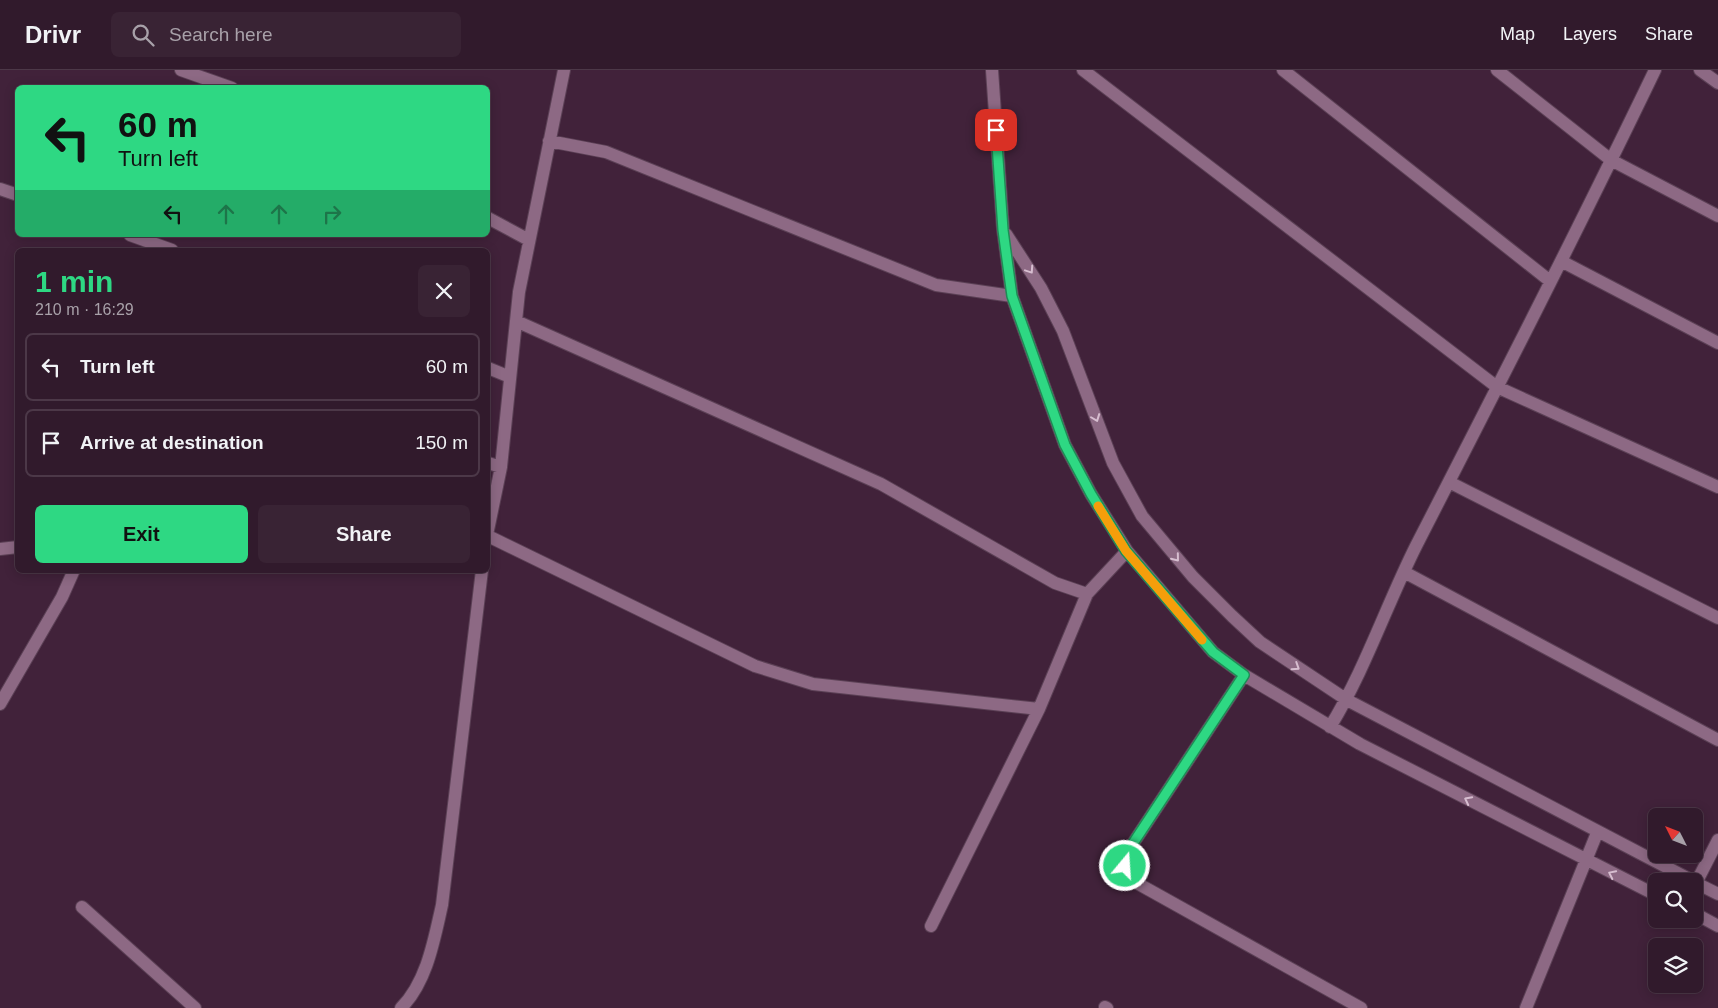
<!DOCTYPE html>
<html lang="en">
<head>
<meta charset="utf-8">
<style>
	:root { --surface:#311a2c; --page:#392334; --text:#f1f3f6; --muted:#a8a1a9; --line:#4c3848; --accent:#2ed883 }
	body { margin:0; font-family:Helvetica,sans-serif; background:var(--page); color:var(--text); height:100vh; display:flex; flex-direction:column; font-size:19px; white-space:nowrap }
	* { box-sizing:border-box; margin:0 }
	p { font-size:16px; color:var(--muted) }
	.icon { flex:none; width:28px; height:28px; fill:none; stroke:currentColor; stroke-width:2; stroke-linecap:round; stroke-linejoin:round }
	.map { position:relative; flex:1; overflow:hidden }
	.sheet { position:absolute; left:15px; top:178px; width:475px; height:325px; display:flex; flex-direction:column; background:var(--surface); border-radius:8px; box-shadow:0 2px 12px #0003,0 0 0 1px var(--line) }
	.sheet>* { flex:none }
	.top-card { position:absolute; left:15px; top:15px; width:475px; height:152px; border-radius:8px; box-shadow:0 2px 12px #0003,0 0 0 1px var(--line); background:#2ed883; color:#111; overflow:hidden }
	.needle { width:32px; rotate:312deg }
	.buttons { position:absolute; left:1648px; top:738px; display:grid; gap:10px }
	.buttons a { display:grid; place-items:center; width:55px; height:55px; border-radius:8px; background:var(--surface); box-shadow:0 2px 12px #0003,0 0 0 1px var(--line); font-size:25px }
	.pin { position:absolute; display:grid; place-items:center; width:42px; height:42px; color:#fff; margin:-21px; border-radius:10px; box-shadow:0 2px 8px #0006 }
	.me { position:absolute; width:55px; margin:-28px; rotate:18deg; stroke-linejoin:round; filter:drop-shadow(0 0 4px #0008) }
	.turn { display:flex; align-items:center; gap:18px; height:105px; padding:0 20px; font-size:22px }
	.turn .icon { width:65px; height:65px; stroke-width:2.5 }
	.turn b { display:block; font-size:35px; line-height:42px }
	.lanes { display:flex; align-items:center; height:48px; padding:0 20px; background:#0003; justify-content:center; gap:25px; direction:ltr }
	.lanes .off { opacity:.35 }
	.round { display:grid; place-items:center; flex:none; width:52px; height:52px; border-radius:8px; background:var(--page) }
	.summary { display:flex; align-items:center; justify-content:space-between; height:85px; padding:0 20px }
	h1 { font-size:30px; font-weight:700; line-height:38px; color:var(--accent) }
	.action { display:flex; gap:10px; margin-top:auto; padding:10px 20px }
	.action a { flex:1; height:58px; border-radius:8px; background:var(--accent); color:#111; font-size:20px; font-weight:700; line-height:58px; text-align:center }
	.action a+a { background:var(--page); color:var(--text) }
	ul { padding:0; list-style:none }
	li { display:flex; align-items:center; gap:15px; height:68px; margin:0 10px 8px; padding:0 10px; border:2px solid var(--line); border-radius:8px }
	li div { flex:1 }
	li b { display:block; font-size:19px }
	li em { font-style:normal }
	header { display:flex; align-items:center; gap:30px; box-sizing:border-box; height:70px; padding:0 25px; background:var(--surface); border-bottom:1px solid var(--line) }
	header strong { font-size:24px }
	nav { display:flex; gap:28px; margin-inline-start:auto; font-size:18px }
	.search { width:350px; height:45px; background:var(--page); display:flex; align-items:center; gap:12px; box-sizing:border-box; padding:0 18px; border-radius:8px; color:var(--muted); font-size:19px }
	.map>svg:first-child { display:block }
	.lines { fill:none; stroke-linecap:round; stroke-linejoin:round }
	.minor-casing { stroke:#5b4055; stroke-width:14 }
	.minor { stroke:#8d6984; stroke-width:12 }
	.oneway { stroke:#d7bed0 }
	.route-casing { stroke:#1e8c55; stroke-width:12 }
	.route { stroke:#2ed883; stroke-width:9 }
	.slow { stroke:#f59e0b; stroke-width:9 }
</style>
</head>
<body>
<header>
<strong>Drivr</strong>
<div class="search"><svg class="icon" aria-label="search" viewBox="0 0 24 24"><circle cx="10" cy="10" r="6"/><path d="M15 15l6 6"/></svg>Search here</div>
<nav><a>Map</a><a>Layers</a><a>Share</a></nav>
</header>
<div class="map">
<svg width="1718" height="938" viewBox="0 0 1718 938">
	<rect width="100%" height="100%" fill="#41223a"/>
	<g class="lines">
		<g class="minor-casing">
			<path id="minor" d="M181,0L232,18
				M992,0L1003,159L1012,226L1065,375L1091,424L1127,481L1213,582L1244,605L1360,674L1656,825
				M1083,0L1497,317L1718,417
				M1283,0L1550,211
				M1497,0L1611,90L1718,146
				M1700,0L1718,13
				M549,71L606,82L936,215L1012,226
				M0,119L18,125
				M488,148L529,170
				M1006,164L1041,218L1063,261L1113,393L1142,446L1193,507L1232,546L1260,572L1347,630L1693,811
				M130,165L172,180
				M1561,191L1718,273
				M516,251L881,414L1055,513L1087,524L1127,481
				M488,298L510,307
				M488,393L501,397
				M1449,412L1718,548
				M488,460L501,397L519,222L564,0
				M488,466L755,596L813,614L1039,639
				M0,479L18,477
				M1404,502L1718,670
				M1244,605L1128,781C1125,795 1125,801 1135,812L1361,938
				M0,634L62,527L74,500
				M1330,657C1365,600 1386,536 1416,476C1497,318 1578,160 1655,0
				M1694,812L1718,824
				M1696,813L1718,770
				M82,837L195,938
				M1694,843L1718,856
				M931,856L1039,639L1087,524
				M1105,937L1107,938
				M401,938C427,912 434,870 442,835L482,500
				M1526,938L1597,763"/>
		</g>
		<use href="#minor" class="minor"/>
	</g>
	<defs><path id="oneway-chevron" d="M-2-3.5L2.5 0L-2 3.5" fill="none" stroke-width="1.6" stroke-linecap="round" stroke-linejoin="round" transform="scale(1.25)"/></defs>
	<g class="oneway">
		<use href="#oneway-chevron" transform="translate(1030 200) rotate(56)"/>
		<use href="#oneway-chevron" transform="translate(1096 348) rotate(69)"/>
		<use href="#oneway-chevron" transform="translate(1176 488) rotate(51)"/>
		<use href="#oneway-chevron" transform="translate(1296 597) rotate(33)"/>
		<use href="#oneway-chevron" transform="translate(1468 730) rotate(-153)"/>
		<use href="#oneway-chevron" transform="translate(1612 804) rotate(-154)"/>
	</g>
	<g class="lines">
		<g class="route-casing">
			<path id="route" d="M996,60L1003,160L1012,226L1065,375L1091,424L1126,481L1213,582L1244,605L1128,781L1125,796"/>
		</g>
		<use href="#route" class="route"/>
		<path class="slow" d="M1098,436L1126,481L1202,570"/>
	</g>
</svg>
<div class="buttons">
<a><svg class="needle" viewBox="-14 -14 28 28"><path d="M0-13l5 13h-10z" fill="#e53935"/><path d="M0 13l5-13h-10z" fill="#a8a1a9"/></svg></a>
<a><svg class="icon" aria-label="search" viewBox="0 0 24 24"><circle cx="10" cy="10" r="6"/><path d="M15 15l6 6"/></svg></a>
<a><svg class="icon" aria-label="layers" viewBox="0 0 24 24"><path d="M12 4l9 5-9 5-9-5zM3 14l9 5 9-5"/></svg></a>
</div>
<div class="pin" style="left:996px;top:60px;background:#d93025"><svg class="icon" aria-label="arrive" viewBox="0 0 24 24"><path d="M6 21V4h12l-3 4 3 4H6"/></svg></div>
<svg class="me" style="left:1125px;top:796px" viewBox="-20 -20 40 40"><circle r="17" fill="#2ed883" stroke="#fff" stroke-width="3"/><path d="M0-11L8 9 0 5-8 9z" fill="#fff"/></svg>
<div class="top-card">
<div class="turn"><svg class="icon" aria-label="left" viewBox="0 0 24 24"><path d="M17 20v-9H6M10 6l-5 5 5 5"/></svg><div><b>60 m</b>Turn left</div></div>
<div class="lanes"><svg class="icon" aria-label="left" viewBox="0 0 24 24"><path d="M17 20v-9H6M10 6l-5 5 5 5"/></svg><svg class="icon off" aria-label="ahead" viewBox="0 0 24 24"><path d="M12 20V5M6 11l6-6 6 6"/></svg><svg class="icon off" aria-label="ahead" viewBox="0 0 24 24"><path d="M12 20V5M6 11l6-6 6 6"/></svg><svg class="icon off" aria-label="right" viewBox="0 0 24 24"><path d="M7 20v-9h11M14 6l5 5-5 5"/></svg></div>
</div>
<section class="sheet">
<div class="summary"><div><h1>1 min</h1><p>210 m · 16:29</p></div><a class="round"><svg class="icon" aria-label="close" viewBox="0 0 24 24"><path d="M6 6l12 12M18 6L6 18"/></svg></a></div>
<ul>
<li><svg class="icon" aria-label="left" viewBox="0 0 24 24"><path d="M17 20v-9H6M10 6l-5 5 5 5"/></svg><div><b>Turn left</b></div><em>60 m</em></li>
<li><svg class="icon" aria-label="arrive" viewBox="0 0 24 24"><path d="M6 21V4h12l-3 4 3 4H6"/></svg><div><b>Arrive at destination</b></div><em>150 m</em></li>
</ul>
<div class="action"><a>Exit</a><a>Share</a></div>
</section>
</div>
</body>
</html>
